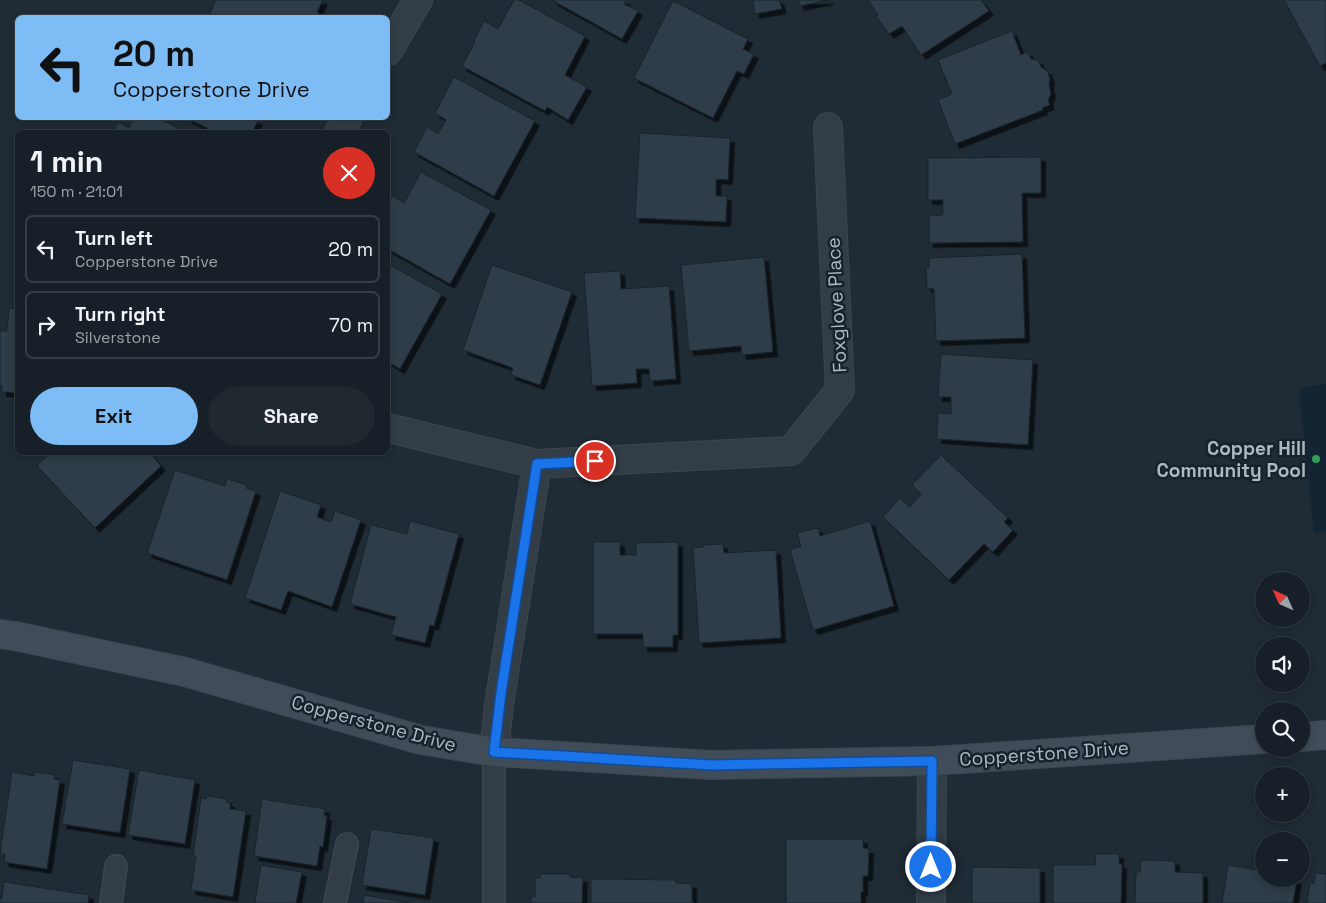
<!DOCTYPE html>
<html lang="en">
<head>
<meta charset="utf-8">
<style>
	:root { --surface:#172028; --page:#202830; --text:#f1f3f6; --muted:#9ea3a8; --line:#363e45; --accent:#7ebcf6 }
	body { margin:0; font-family:"Space Grotesk",sans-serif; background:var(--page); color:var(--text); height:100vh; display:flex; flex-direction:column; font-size:19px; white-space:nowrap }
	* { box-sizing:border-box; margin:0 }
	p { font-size:16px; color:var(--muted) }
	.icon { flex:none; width:28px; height:28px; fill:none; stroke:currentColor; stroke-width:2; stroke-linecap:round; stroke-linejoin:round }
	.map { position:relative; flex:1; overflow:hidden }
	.sheet { position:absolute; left:15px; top:130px; width:375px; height:325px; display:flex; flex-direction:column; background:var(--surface); border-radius:8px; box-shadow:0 2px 8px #0003,0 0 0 1px var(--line) }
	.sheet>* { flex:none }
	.top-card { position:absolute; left:15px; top:15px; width:375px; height:105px; border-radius:8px; box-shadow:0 2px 8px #0003,0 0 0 1px var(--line); background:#7ebcf6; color:#111; overflow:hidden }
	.needle { width:32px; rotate:315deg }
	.tools { position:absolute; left:1255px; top:572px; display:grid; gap:10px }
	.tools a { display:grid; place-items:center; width:55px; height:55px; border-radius:50%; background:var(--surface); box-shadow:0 2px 8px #0003,0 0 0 1px var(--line); font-size:25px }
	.pin { position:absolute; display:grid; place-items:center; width:42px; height:42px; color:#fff; margin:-21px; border:2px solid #fff; border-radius:50%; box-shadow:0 1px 5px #0007 }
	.me { position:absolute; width:55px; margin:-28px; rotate:0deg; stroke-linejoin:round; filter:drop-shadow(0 0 4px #0008) }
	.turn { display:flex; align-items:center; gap:18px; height:105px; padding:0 15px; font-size:22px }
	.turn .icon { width:65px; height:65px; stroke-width:2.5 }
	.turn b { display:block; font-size:35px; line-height:42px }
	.round { display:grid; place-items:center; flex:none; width:52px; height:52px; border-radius:26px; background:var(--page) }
	.headline { display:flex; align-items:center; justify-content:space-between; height:85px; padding:0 15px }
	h1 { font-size:30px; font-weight:600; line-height:38px }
	.action { display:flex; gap:10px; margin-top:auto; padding:10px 15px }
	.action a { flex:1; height:58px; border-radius:30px; background:var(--accent); color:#111; font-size:20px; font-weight:600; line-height:58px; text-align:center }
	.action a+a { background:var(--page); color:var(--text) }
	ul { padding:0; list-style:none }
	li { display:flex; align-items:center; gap:15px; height:68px; margin:0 10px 8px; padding:0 5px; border:2px solid var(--line); border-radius:8px }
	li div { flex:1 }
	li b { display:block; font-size:19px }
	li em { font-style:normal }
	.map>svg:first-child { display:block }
	.water { fill:#132432 }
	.building { fill:#2e3d49; stroke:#1a242c; filter:url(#shadow) }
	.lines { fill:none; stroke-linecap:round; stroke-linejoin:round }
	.lane-casing { stroke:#3c464f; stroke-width:24 }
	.street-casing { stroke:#3c464f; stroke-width:30 }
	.secondary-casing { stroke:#3c464f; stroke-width:30 }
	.lane { stroke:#323d46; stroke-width:21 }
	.street { stroke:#323d46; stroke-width:28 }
	.secondary { stroke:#404d59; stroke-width:28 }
	.route-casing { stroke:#114b97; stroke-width:12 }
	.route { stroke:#1a73e8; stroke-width:9 }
	.leisure-dot { fill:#2e9e5b; stroke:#18222a; stroke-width:2 }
	.labels { text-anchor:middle; stroke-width:5; stroke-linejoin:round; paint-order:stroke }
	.street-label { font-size:19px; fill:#acb8c3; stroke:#18222a }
	.poi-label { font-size:19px; font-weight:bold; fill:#acb8c3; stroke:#18222a; text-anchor:end }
</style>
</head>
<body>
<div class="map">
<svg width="1326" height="903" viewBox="0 0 1326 903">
	<defs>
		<filter id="shadow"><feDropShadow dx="4.5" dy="4.5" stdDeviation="0" flood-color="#0009"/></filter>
	</defs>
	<rect width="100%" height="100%" fill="#1f2b35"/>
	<path class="water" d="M1326,384V531L1314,533L1299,388Z"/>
	<path class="building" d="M216,0H323L317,12L319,13L316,18H208Z
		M514,0H519L585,36L565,75L587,87L568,120L547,107L545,111L462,66L475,42L474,41L484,21L498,29Z
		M552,0H626L624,4L638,11L622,39Z
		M753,0H779L782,9L755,14Z
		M798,0H829L800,6Z
		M868,0H981L989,11L921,55L902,26L889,34L876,16L878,15Z
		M1284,0H1326V63L1320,66Z
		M673,1L748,39L743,49L754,54L744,74L737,71L713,118L634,78Z
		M1012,31L1021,55L1028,52L1031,59L1038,60L1041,67L1047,71L1050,78L1049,86L1051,93L1048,101L1050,105L1042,108L1043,110L955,144L938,100L952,94L938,60Z
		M454,77L535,121L494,196L414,152L427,127L438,134L446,120L435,113Z
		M134,118H158L186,132H113L118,122L129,128Z
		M187,118H252L258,121L252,132H215Z
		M640,133L730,138L728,180L716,179V196H727L726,222L635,218Z
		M1041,157V193H1022L1023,242L929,243V216L943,215V200H928V158Z
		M421,172L491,210L450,284L388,249V204L392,196L404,203Z
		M1022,254L1025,338L936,341L934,289L927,288L926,268H929V258Z
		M764,257L773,352L742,355L741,346L689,351L681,265Z
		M388,264L442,294L400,369L388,362Z
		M492,265L572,292L540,385L511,375L513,368L463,350Z
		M620,271L621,289L669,286L676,379L650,381L649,369H636L637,383L592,386L584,273Z
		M9,308L18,309V393L2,392V386H0V331H7Z
		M941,354L1033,360L1028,445L937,439L938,413L951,414V397H938Z
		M51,452H149L161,466L95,528L37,466Z
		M941,455L1008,518L1004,522L1013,530L993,552L984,544L949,580L883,517L900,498L910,507L921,494L912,485Z
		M175,470L225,486L227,479L247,485L246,488L256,491L227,580L147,553Z
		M280,491L321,505L317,517L331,522L335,511L361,520L332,607L288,591L281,610L245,598Z
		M410,521L459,534L434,626L430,625L425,643L391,635L396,617L350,604L371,525L407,534Z
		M870,521L894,606L813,630L790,550L801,546L797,533L818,528L820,536Z
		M593,542H620V555H636V543L678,542V635H673V647H643V634H593Z
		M723,544L724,553L776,550L781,638L699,643L693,548L703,547V545Z
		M73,760L130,769L120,833L62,824Z
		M139,770L195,780L185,844L128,835Z
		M12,772L34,776L35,772L55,775L54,779L60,780L47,869L4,862L5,854H0Z
		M207,796L227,799L226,802L230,803V809L246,811L233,897L191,890L196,856L193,855L201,798L206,799Z
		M262,799L325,809L324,816H327L323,847L320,846L317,866L254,856Z
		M371,829L434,838L425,895L362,885Z
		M786,839H863V848L869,849L868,876H863V892H861V903H786Z
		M1096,854H1119V864H1122L1121,903H1053V865H1095Z
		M1141,860L1175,861V872L1203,873V903H1135L1136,872H1140Z
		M261,865L302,872L296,903H255Z
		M1228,865L1264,871V879H1297L1293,903H1222Z
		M972,867L1040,868V903H972Z
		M1316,873L1326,874V903H1307L1310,883L1314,884Z
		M540,874H570V877L583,878L582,903H531V897H535V878H540Z
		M591,879L676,880V883L692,884V902L694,903H591Z
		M4,882L89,895L88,903H0V898H2Z
		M364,895L410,903H363Z"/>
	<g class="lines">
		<g class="lane-casing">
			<path id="lane" d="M494,752V903
				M111,903L116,866
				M335,903L347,844"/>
		</g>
		<g class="street-casing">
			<path id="street" d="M388,51L418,0
				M339,132L348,118
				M388,428L537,464L791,451L840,390L828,127
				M494,752L499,705L537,464
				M931,903L932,761"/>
		</g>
		<g class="secondary-casing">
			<path id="secondary" d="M0,634L15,636L185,672L421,740L494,752L711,765L932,761L1264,739
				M1301,737L1326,735"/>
		</g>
		<use href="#lane" class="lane"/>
		<use href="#street" class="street"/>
		<use href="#secondary" class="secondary"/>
	</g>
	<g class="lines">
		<g class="route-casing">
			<path id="route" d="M595,461L537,464L501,693L494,752L712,765L932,761L931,867"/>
		</g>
		<use href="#route" class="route"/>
	</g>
	<circle class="leisure-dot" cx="1316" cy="459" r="5"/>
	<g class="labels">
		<g class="street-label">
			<text transform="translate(836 305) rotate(-93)" y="7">Foxglove Place</text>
			<text transform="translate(374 723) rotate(15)" y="7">Copperstone Drive</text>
			<text transform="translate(1044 753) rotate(-4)" y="7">Copperstone Drive</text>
		</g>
		<g class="poi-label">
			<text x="1306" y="455">Copper Hill<tspan x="1306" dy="22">Community Pool</tspan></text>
		</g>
	</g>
</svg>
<div class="tools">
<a><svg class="needle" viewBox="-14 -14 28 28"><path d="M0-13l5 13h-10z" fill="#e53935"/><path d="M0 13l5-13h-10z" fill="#9ea3a8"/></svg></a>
<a><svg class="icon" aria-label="sound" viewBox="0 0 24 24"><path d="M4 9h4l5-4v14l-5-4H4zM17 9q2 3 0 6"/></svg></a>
<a><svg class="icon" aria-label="search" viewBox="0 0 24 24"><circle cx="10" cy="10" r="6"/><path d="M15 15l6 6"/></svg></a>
<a>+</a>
<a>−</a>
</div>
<div class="pin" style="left:595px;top:461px;background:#d93025"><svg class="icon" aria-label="arrive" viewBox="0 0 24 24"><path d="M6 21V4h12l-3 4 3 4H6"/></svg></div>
<svg class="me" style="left:931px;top:867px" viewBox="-20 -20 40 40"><circle r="17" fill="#1a73e8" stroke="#fff" stroke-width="3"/><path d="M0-11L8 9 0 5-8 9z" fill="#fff"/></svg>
<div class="top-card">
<div class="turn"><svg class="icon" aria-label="left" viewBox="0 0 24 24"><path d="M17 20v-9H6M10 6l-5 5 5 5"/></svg><div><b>20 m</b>Copperstone Drive</div></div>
</div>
<section class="sheet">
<div class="headline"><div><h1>1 min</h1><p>150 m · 21:01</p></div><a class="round" style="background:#d93025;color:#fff"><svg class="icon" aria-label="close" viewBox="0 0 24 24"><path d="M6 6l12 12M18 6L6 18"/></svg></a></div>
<ul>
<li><svg class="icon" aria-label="left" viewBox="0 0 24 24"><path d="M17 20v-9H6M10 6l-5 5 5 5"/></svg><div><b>Turn left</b><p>Copperstone Drive</p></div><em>20 m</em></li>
<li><svg class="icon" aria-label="right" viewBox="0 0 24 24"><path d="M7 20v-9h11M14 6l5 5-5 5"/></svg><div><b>Turn right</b><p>Silverstone</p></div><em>70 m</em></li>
</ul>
<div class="action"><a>Exit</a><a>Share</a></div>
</section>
</div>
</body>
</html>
